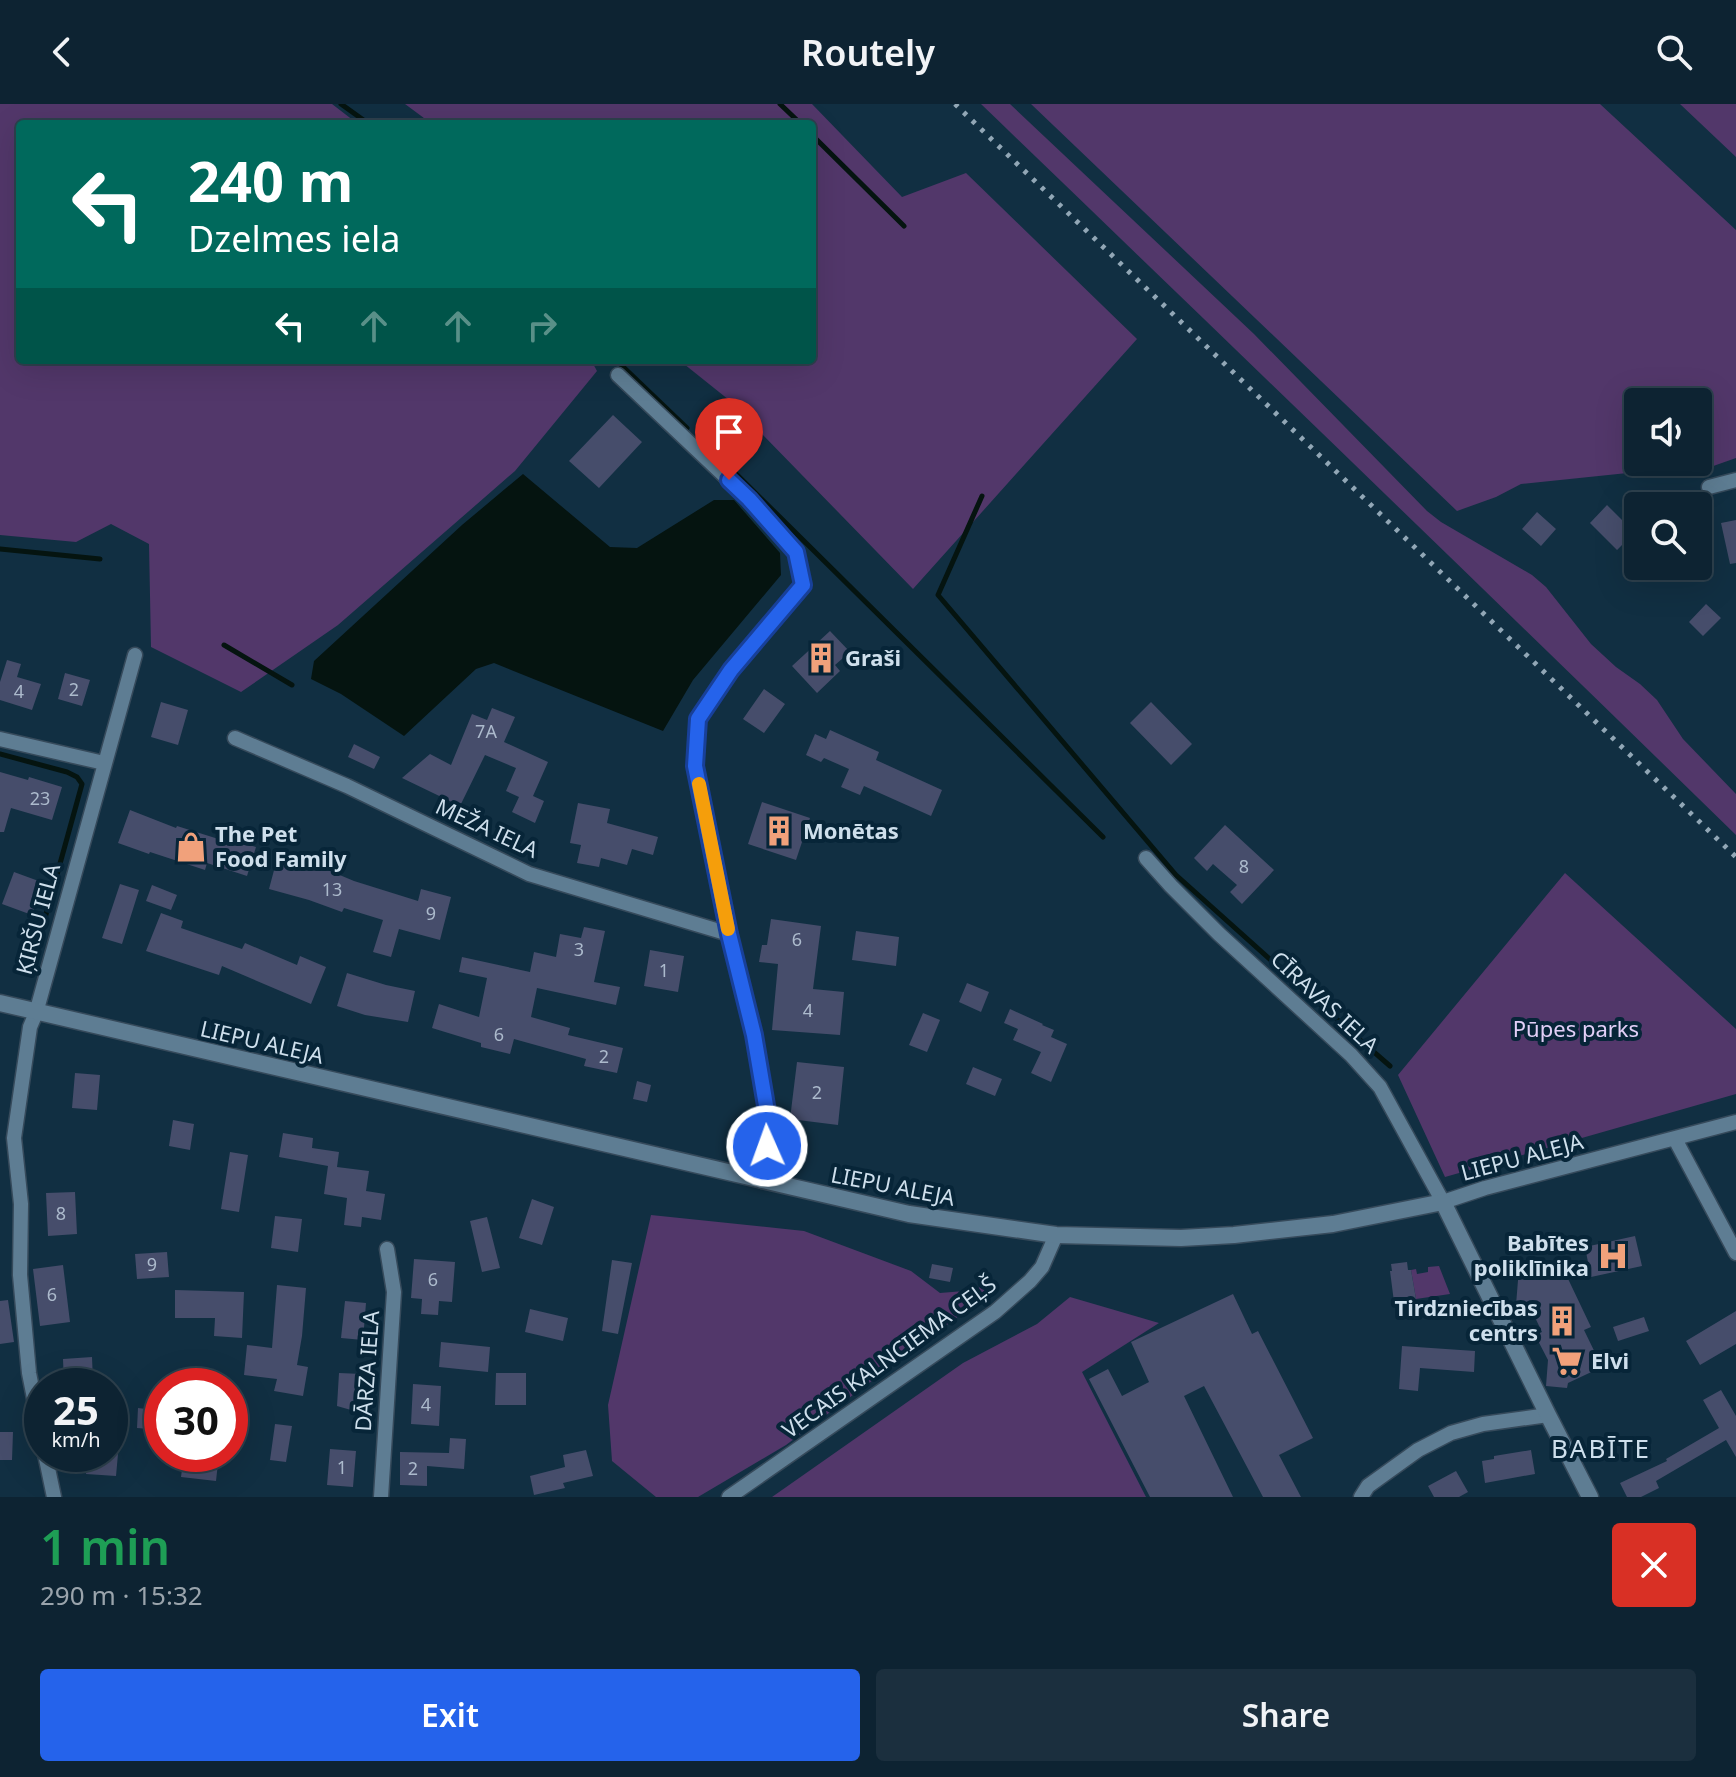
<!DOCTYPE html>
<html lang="en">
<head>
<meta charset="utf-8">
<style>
	:root { --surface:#0d2332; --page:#1b2f3e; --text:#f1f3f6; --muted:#9aa4ac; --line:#2d404d; --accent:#2563eb }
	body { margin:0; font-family:"Noto Sans",sans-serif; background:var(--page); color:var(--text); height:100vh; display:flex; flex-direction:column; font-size:30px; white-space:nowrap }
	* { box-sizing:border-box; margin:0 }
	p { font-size:26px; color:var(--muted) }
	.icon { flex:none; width:44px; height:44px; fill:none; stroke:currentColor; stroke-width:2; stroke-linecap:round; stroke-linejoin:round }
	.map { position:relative; height:1393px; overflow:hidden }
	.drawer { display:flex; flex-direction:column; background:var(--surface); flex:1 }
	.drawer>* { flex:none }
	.top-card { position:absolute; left:16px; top:16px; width:800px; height:244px; border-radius:8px; box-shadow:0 8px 32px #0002,0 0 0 2px var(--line); background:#00695c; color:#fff; overflow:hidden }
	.buttons { position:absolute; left:1624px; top:284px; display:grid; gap:16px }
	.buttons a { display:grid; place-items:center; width:88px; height:88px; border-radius:8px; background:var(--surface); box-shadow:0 8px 32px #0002,0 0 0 2px var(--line); font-size:40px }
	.speed { position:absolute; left:24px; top:1264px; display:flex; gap:16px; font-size:40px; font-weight:700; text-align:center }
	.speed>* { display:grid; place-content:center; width:104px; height:104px; border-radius:50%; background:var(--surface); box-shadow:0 8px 32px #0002,0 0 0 2px var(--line); line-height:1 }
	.speed small { font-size:20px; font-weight:400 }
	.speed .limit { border:12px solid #d22; background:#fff; color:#111 }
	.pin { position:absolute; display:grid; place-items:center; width:68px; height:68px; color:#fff; margin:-82px -34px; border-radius:50% 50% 50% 0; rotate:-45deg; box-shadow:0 0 8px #0007 }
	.pin .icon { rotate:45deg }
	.me { position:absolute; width:88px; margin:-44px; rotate:358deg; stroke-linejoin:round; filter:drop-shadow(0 0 6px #0008) }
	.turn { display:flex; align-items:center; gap:28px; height:168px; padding:0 40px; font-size:36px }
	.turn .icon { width:104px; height:104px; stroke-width:2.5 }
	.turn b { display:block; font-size:56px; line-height:68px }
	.lanes { display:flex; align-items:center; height:76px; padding:0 40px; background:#0003; justify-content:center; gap:40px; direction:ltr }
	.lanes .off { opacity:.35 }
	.round { display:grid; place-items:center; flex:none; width:84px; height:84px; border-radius:8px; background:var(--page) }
	.headline { display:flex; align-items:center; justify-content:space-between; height:136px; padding:0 40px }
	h1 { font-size:48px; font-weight:600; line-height:60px; color:#1e9e55 }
	.button { display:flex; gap:16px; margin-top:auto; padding:16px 40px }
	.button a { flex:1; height:92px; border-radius:8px; background:var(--accent); color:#fff; font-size:32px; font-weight:600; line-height:92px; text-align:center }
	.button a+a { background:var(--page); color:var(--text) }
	header { display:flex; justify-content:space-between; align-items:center; height:104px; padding:0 40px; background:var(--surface); font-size:36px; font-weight:600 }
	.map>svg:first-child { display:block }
	.green { fill:#52376a; fill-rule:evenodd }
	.water { fill:#051410 }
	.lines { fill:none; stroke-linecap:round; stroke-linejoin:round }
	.stream { stroke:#051410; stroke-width:5 }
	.building { fill:#464d6b }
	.minor-casing { stroke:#364a5b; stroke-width:17 }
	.tertiary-casing { stroke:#364a5b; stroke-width:19 }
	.minor { stroke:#5e7d93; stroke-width:14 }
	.tertiary { stroke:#5e7d93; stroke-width:16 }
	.rail { stroke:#92a7b6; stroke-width:5; stroke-dasharray:4 8; stroke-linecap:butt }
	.route-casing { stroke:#184099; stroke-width:20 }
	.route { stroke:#2563eb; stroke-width:14 }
	.slow { stroke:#f59e0b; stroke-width:14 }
	.labels { text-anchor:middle; stroke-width:8; stroke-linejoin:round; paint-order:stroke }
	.number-label { font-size:18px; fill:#acbacc }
	.poi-label { font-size:22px; font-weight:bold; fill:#cedfec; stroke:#072538; text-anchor:start }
	.street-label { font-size:22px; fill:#cedfec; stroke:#072538 }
	.park-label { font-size:22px; fill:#e2cff7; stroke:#072538 }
	.quarter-label { font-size:26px; letter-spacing:2px; fill:#cedfec; stroke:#072538 }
</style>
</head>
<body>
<header><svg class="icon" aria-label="back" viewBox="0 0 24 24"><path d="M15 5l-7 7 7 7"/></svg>Routely<svg class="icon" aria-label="search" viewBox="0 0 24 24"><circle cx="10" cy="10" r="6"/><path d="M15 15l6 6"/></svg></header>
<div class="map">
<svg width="1736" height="1393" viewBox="0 0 1736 1393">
	<rect width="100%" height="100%" fill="#112f42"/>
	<path class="green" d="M0,0H332L358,20H20V256H591L597,267L515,367L338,521L241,588L151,543L149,440L111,420L76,438L0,431Z
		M405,0H812L902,93L966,69L1137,235L913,485L729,296L679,256H812V20H432Z
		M981,0H1010L1254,230L1427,407L1441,418L1532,471L1546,483L1591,540L1616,563L1640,580L1657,596L1683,635L1736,690V731C1485,486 1233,243 981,0Z
		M1031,0H1600L1736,126V354L1702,366L1666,365L1521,380L1496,393L1457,407ZM1698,298V358H1638V298Z
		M1680,0H1736V53Z
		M1565,769L1736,925V990L1445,1073L1398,971Z
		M651,1111L804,1127L911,1167L940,1189L976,1186L987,1177L995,1185L786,1341L698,1393H656L612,1357L608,1301Z
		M1439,1162L1450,1190L1416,1195L1411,1166L1416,1165L1417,1170L1428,1168V1163Z
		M1070,1193L1159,1219L1082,1268L1146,1393H772L963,1259L1037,1220Z"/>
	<path class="water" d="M523,370L610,443L637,444L714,396H734L780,449L781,471L693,576L663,627L494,559L476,565L404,632L341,590L311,575L314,557L462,421Z"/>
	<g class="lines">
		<path class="stream" d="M341,0L369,20
			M780,0L801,20
			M812,31L904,122
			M616,256L687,324
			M705,339L1103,733
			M982,392L938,491L1176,771L1351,928L1390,962
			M0,445L100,455
			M224,541L292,581
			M0,650L67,668L77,673L82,680L40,832"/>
	</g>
	<path class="building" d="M613,311L642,338L599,384L569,357Z
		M1607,401L1638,432V457L1622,441L1617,446L1590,419Z
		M1537,408L1556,425L1541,442L1522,425Z
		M1736,416V459L1730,460L1721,419Z
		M1648,462H1681L1665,478Z
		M1706,500L1721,514L1703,532L1689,518Z
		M830,527L850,548L835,561L840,567L817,589L792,562Z
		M7,556L21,560L17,573L41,580L32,606L0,596V578Z
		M65,569L90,576L82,602L58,595Z
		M764,585L785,600L764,629L743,615Z
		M161,598L188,606L178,641L151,633Z
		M1151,598L1192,640L1171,661L1130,619Z
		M492,604L515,613L504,638L548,658L533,692L544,697L535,719L512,708L519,693L506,687L516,664L485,651L460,702L402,674L430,650L451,661L472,610L487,616Z
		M830,626L879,648L876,656L942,686L931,712L864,682L860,691L841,683L849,665L824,654L821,658L806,651L815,630L826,635Z
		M354,640L380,653L374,665L348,653Z
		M0,668L28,676L29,673L62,683L52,716L11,704L4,728H0Z
		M762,698L810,714L796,756L748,740Z
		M578,699L610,705L607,719L658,733L653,751L632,745L627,761L601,754L599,763L577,759L581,741L570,739Z
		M130,706L176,724L177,722L228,738L229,735L256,743L247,772L207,759L205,766L150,748L149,750L118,739Z
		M1225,721L1274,766L1242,800L1230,788L1237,781L1213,760L1207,767L1194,754Z
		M277,755L321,767L323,764L354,777L418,797L421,785L451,793L440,836L399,825L391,853L373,848L383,816L344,804L342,808L309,796L269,785Z
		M14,768L44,779L32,811L2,800Z
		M120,780L139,786L122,840L102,834Z
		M152,781L177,791L171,806L146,797Z
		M161,809L183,817L181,824L242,845L245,839L297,861L300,852L326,863L311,900L222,862L219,871L146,847Z
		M771,815L821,822L813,885L844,888L840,931L772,926L778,860L759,858L762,841H767Z
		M584,823L605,827L594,878L620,883L616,901L537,884L531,913L570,924L568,931L623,944L617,969L584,962L586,955L514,935L510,950L481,943V939L432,924L439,900L479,913L487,874L459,868L462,853L530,868L534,848L556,853L560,830L581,834Z
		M856,827L899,833L896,862L852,856Z
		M650,846L684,852L678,888L644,882Z
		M347,869L386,881L415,887L408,918L365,911L337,902Z
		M967,879L989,888L981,908L959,898Z
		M1010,905L1043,920L1042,921L1054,926L1051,933L1067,940L1051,978L1031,969L1041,948L1013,936L1018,925L1004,919Z
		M923,909L940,916L927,948L909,941Z
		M797,958L844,963L838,1021L790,1015Z
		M973,963L1002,975L995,992L966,980Z
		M75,969L100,971L97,1006L72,1004Z
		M637,977L651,981L647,998L633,995Z
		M173,1016L194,1020L190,1046L169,1042Z
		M283,1029L313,1034L312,1044L339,1048L337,1063L369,1067L366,1087L385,1090L381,1116L362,1113L361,1123L344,1121L347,1094L324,1090L328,1062L279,1053Z
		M230,1048L248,1051L239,1108L221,1105Z
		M75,1088L77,1130L48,1132L46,1089Z
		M532,1095L554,1103L542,1141L519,1134Z
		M275,1112L302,1115L298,1148L271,1144Z
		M487,1113L500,1164L482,1168L470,1117Z
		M1635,1132L1642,1162L1591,1173L1585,1143Z
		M167,1148L169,1173L137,1175L135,1150Z
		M414,1155L455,1158L452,1198L439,1197L438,1211L421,1210L422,1195L411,1194Z
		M612,1156L632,1159L618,1230L602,1227Z
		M1407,1158L1408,1166H1411L1416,1195L1394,1198L1390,1167H1392L1391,1160Z
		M1560,1158L1591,1223L1584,1226L1602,1263L1568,1279L1567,1284L1546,1282L1548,1256L1535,1231L1542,1228L1530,1203L1516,1201L1519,1164L1540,1166Z
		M932,1160L953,1164L950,1178L929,1174Z
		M63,1161L70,1218L40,1222L33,1165Z
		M277,1181L306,1184L302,1232L297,1261L308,1263L303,1292L274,1287L277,1275L244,1271L247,1241L272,1244Z
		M175,1186L244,1188L242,1234L214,1232L215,1214H175Z
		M1233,1190L1252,1230L1258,1227L1313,1334L1279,1351L1301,1393H1263L1204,1282L1184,1292L1233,1393H1150L1089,1275L1108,1265L1122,1292L1149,1278L1131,1238Z
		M8,1196L14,1238L0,1240V1197Z
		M345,1197L366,1199L363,1236L341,1234Z
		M530,1205L568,1214L563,1237L525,1228Z
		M1736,1207V1240L1700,1261L1686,1237Z
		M1644,1213L1649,1227L1618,1237L1613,1223Z
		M441,1238L490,1243L488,1268L439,1263Z
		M1402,1242L1475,1247L1474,1268L1420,1264L1418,1287L1399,1285Z
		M92,1253L93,1278L64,1280L63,1255Z
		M339,1269L362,1270L361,1291L367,1292L366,1305L351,1304V1306L337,1302Z
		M496,1269H526V1301H495Z
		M413,1280L441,1282L439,1322L411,1320Z
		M1721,1286L1736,1312V1353L1726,1336L1656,1377L1659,1384L1641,1393H1627L1620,1379L1667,1357L1666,1355L1719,1324L1703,1296Z
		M138,1304L162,1307V1326L137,1324Z
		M275,1320L292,1322L286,1358L270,1356Z
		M0,1328H13L12,1356H0Z
		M450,1334L466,1335L464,1365L427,1362V1382L400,1381V1348L449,1349Z
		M330,1345L356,1347L353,1383L327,1381Z
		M586,1346L593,1372L563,1379L565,1384L534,1391L530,1372L565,1363L563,1351Z
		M1531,1346L1535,1370L1485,1379L1482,1357L1494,1355V1352Z
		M88,1350H118L116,1372L86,1370Z
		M184,1350H219L216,1377L181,1373Z
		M1456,1367L1468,1388L1459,1393H1434L1428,1382Z"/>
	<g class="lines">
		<g class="minor-casing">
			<path id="minor" d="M618,271L749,395L796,448L803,481L731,566L698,615L695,662L729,830L754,931L770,1025L762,1077
				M1709,383L1736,376
				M235,634L347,682L529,770L729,830
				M0,635L104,659
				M1146,754L1171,782L1219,830L1351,951L1380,983L1443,1098L1485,1084L1736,1018
				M1675,1035L1736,1149
				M42,1335L29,1269L20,1171L21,1100L14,1034L30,923L36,909L135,551
				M45,1350L54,1393
				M381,1393L394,1188L387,1145
				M729,1393L995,1208L1030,1177L1042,1163L1056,1131
				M1361,1393L1368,1382L1418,1346L1451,1329L1483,1320L1548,1311"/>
		</g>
		<g class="tertiary-casing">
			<path id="tertiary" d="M0,899L909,1110L1056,1131L1181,1134L1234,1131L1333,1120L1443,1098L1548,1311L1590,1393"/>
		</g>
		<use href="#minor" class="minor"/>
		<use href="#tertiary" class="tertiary"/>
		<path class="rail" d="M955,0L1736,753"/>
	</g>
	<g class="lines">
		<g class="route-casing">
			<path id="route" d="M729,376L749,395L796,448L803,481L731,566L698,615L695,662L729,830L754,931L770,1025L767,1042"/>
		</g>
		<use href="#route" class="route"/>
		<path class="slow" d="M699,680L728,825"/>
	</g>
	<defs>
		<g id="building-bare" transform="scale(2.4)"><path d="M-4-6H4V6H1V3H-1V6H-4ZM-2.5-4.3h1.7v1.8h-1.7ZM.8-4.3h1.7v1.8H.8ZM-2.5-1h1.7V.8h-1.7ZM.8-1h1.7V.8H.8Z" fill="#f1a17b" stroke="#072538" stroke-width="2.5" paint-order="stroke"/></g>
		<g id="shop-bare" transform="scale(2.4)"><path d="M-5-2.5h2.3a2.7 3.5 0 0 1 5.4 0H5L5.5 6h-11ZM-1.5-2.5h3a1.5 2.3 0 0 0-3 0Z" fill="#f1a17b" stroke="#072538" stroke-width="2.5" paint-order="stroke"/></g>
		<g id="hospital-bare" transform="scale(2.4)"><path d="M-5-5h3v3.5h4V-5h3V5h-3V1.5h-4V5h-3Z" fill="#f1a17b" stroke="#072538" stroke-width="2.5" paint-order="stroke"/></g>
		<g id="supermarket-bare" transform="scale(2.4)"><path d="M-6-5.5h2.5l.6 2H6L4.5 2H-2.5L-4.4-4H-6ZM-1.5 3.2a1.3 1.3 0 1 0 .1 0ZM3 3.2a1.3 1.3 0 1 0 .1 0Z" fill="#f1a17b" stroke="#072538" stroke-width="2.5" paint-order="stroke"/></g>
	</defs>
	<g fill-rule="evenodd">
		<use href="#building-bare" x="821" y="554"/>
		<use href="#building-bare" x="779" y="727"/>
		<use href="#shop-bare" x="191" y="743"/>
		<use href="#hospital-bare" x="1613" y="1152"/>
		<use href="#building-bare" x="1562" y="1217"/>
		<use href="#supermarket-bare" x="1567" y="1257"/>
	</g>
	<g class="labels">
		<g class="number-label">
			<text x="74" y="592">2</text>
			<text x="19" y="594">4</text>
			<text x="486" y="634">7A</text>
			<text x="40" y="701">23</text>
			<text x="1244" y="769">8</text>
			<text x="332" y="792">13</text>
			<text x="431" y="816">9</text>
			<text x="797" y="842">6</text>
			<text x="579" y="852">3</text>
			<text x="664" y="873">1</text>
			<text x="808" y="913">4</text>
			<text x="499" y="937">6</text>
			<text x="604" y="959">2</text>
			<text x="817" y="995">2</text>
			<text x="61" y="1116">8</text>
			<text x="152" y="1167">9</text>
			<text x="433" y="1182">6</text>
			<text x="52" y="1197">6</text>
			<text x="426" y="1307">4</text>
			<text x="342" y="1370">1</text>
			<text x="413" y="1371">2</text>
		</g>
		<g class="poi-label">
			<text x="845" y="562">Graši</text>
			<text x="803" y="735">Monētas</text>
			<text x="215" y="738">The Pet<tspan x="215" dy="25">Food Family</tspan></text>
			<text x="1589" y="1147" text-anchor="end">Babītes<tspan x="1589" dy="25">poliklīnika</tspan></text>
			<text x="1538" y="1212" text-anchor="end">Tirdzniecības<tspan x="1538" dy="25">centrs</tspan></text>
			<text x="1591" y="1265">Elvi</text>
		</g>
		<g class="street-label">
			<text transform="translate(487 724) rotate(25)" y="8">MEŽA IELA</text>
			<text transform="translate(38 815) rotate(-75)" y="8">ĶIRŠU IELA</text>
			<text transform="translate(1325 898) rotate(43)" y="8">CĪRAVAS IELA</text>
			<text transform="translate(262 938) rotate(13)" y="8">LIEPU ALEJA</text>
			<text transform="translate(1522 1053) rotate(-15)" y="8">LIEPU ALEJA</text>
			<text transform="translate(893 1082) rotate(11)" y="8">LIEPU ALEJA</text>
			<text transform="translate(889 1253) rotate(-36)" y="8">VECAIS KALNCIEMA CEĻŠ</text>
			<text transform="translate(367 1267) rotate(-86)" y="8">DĀRZA IELA</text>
		</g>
		<g class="park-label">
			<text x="1576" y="933">Pūpes parks</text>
		</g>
		<g class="quarter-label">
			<text x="1601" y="1354">BABĪTE</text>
		</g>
	</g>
</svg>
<div class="buttons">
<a><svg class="icon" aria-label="sound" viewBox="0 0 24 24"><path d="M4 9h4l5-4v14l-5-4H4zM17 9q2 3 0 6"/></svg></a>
<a><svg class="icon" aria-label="search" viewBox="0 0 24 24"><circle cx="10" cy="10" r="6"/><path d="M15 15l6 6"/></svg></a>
</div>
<div class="speed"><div>25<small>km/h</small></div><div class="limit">30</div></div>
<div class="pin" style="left:729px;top:376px;background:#d93025"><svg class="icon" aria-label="arrive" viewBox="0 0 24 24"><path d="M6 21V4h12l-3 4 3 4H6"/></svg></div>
<svg class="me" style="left:767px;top:1042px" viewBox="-20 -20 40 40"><circle r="17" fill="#2563eb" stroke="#fff" stroke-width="3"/><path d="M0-11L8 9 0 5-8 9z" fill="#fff"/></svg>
<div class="top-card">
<div class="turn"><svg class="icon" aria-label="left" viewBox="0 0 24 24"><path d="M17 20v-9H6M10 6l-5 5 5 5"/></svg><div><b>240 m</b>Dzelmes iela</div></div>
<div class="lanes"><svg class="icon" aria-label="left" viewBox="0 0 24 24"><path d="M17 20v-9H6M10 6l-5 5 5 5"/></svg><svg class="icon off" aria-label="ahead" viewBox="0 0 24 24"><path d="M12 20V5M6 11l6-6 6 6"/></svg><svg class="icon off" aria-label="ahead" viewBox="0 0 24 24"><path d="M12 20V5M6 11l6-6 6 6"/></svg><svg class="icon off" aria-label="right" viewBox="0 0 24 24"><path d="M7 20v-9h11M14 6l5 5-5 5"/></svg></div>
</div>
</div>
<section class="drawer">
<div class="headline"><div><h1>1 min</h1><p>290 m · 15:32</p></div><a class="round" style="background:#d93025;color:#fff"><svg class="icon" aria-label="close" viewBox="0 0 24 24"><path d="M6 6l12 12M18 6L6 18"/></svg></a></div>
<div class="button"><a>Exit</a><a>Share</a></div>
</section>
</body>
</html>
